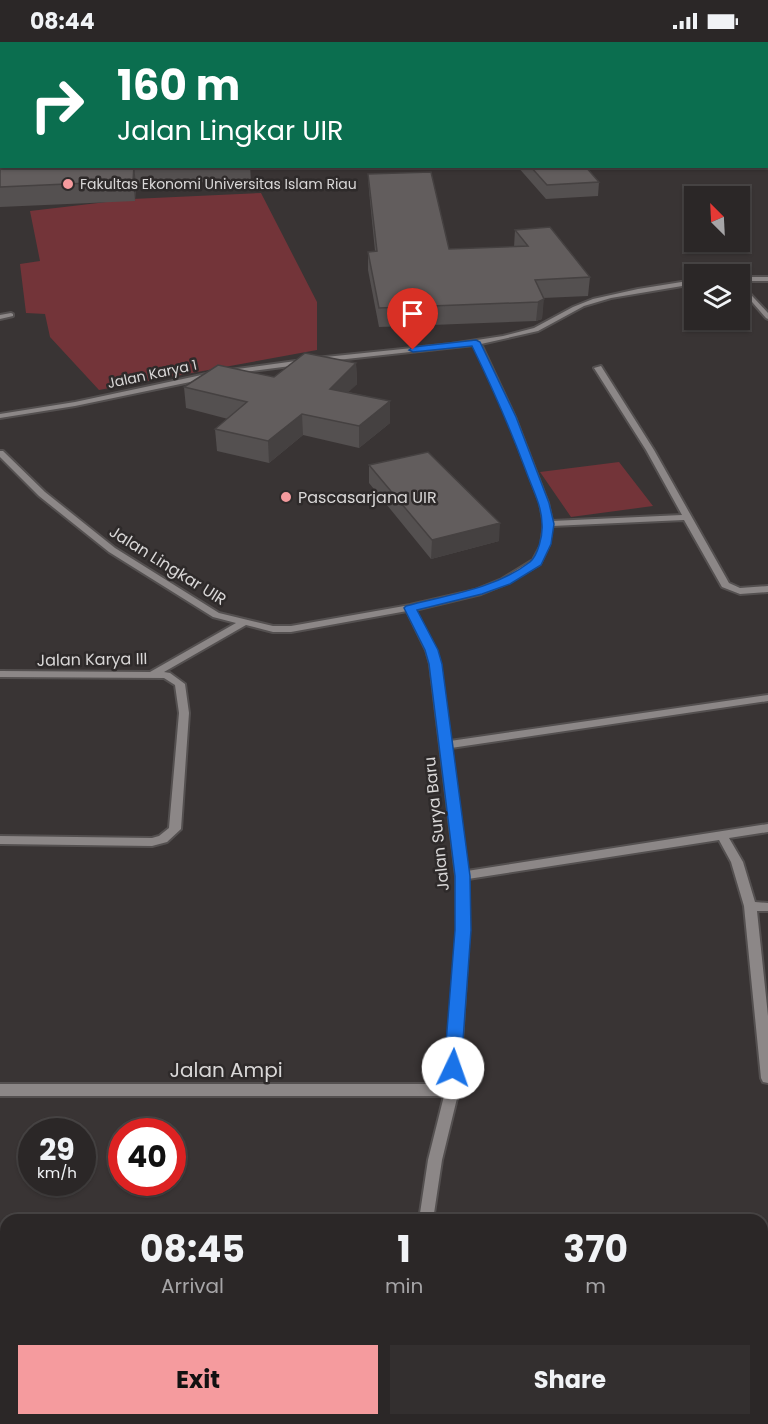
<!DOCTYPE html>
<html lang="en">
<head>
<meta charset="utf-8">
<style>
	:root { --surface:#2b2727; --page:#332f2f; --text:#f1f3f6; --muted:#a6a5a7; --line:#474444; --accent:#f59b9e }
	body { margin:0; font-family:Poppins,sans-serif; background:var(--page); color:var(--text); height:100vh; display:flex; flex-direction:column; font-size:22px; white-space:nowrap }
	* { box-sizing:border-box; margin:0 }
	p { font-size:20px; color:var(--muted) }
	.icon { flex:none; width:33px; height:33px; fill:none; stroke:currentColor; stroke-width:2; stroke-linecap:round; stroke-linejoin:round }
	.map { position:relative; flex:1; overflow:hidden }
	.details { position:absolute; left:0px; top:1172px; width:768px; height:212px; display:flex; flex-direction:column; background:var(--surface); border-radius:18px 18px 0 0; box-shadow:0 2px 4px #0004,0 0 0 2px var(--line) }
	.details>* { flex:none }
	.hud { position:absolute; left:0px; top:0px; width:768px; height:126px; box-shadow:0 2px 4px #0004,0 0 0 2px var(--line); background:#0b6e4f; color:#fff; overflow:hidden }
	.needle { width:39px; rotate:336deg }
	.tools { position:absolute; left:684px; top:144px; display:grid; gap:12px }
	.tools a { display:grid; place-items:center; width:66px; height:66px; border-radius:0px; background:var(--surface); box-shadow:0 2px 4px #0004,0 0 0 2px var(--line); font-size:30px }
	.speed { position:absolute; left:18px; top:1076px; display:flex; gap:12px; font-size:30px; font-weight:700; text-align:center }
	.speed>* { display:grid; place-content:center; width:78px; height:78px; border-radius:50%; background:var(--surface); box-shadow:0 2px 4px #0004,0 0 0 2px var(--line); line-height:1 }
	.speed small { font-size:15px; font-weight:400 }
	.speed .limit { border:9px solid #d22; background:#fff; color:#111 }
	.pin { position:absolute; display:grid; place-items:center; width:51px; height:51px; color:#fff; margin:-62px -26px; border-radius:50% 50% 50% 0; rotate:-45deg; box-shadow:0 0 6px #0007 }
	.pin .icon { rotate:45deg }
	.me { position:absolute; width:66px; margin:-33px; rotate:3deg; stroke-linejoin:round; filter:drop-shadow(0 0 4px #0008) }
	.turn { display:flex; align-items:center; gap:21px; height:126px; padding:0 18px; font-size:27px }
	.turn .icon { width:78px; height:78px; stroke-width:2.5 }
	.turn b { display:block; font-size:42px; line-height:51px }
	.eta { display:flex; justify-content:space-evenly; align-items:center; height:102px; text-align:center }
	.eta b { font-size:36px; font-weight:700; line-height:42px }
	.primary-button { display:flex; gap:12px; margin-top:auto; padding:12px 18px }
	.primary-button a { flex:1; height:69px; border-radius:0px; background:var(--accent); color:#111; font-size:24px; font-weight:700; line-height:69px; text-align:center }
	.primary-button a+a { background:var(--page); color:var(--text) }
	.status { display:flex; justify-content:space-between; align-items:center; height:42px; padding:0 30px; background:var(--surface); direction:ltr }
	.status svg { height:16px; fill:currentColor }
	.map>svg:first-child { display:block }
	.green { fill:#733439 }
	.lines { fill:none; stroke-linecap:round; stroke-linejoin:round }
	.minor-casing { stroke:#545050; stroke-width:4 }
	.minor { fill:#8c8787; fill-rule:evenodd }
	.wall { fill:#545050 }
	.shaded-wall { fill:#454141 }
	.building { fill:#625d5d; stroke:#454141; stroke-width:1.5 }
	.route { fill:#1a73e8; stroke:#114b97; stroke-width:1.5 }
	.poi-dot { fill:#f59b9e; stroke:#2e2a2a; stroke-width:2 }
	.labels { text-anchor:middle; stroke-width:5; stroke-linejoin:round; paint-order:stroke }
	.far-poi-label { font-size:14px; fill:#d9d7d7; stroke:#2e2a2a; text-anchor:start }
	.far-street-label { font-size:14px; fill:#d9d7d7; stroke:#2e2a2a }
	.poi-label { font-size:16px; fill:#d9d7d7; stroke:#2e2a2a; text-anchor:start }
	.street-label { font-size:16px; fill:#d9d7d7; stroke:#2e2a2a }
	.near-street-label { font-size:20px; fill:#d9d7d7; stroke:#2e2a2a }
</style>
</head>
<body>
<div class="status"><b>08:44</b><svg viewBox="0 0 49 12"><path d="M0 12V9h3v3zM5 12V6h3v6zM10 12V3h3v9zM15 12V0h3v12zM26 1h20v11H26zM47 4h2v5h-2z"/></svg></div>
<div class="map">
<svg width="768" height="1382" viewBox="0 0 768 1382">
	<rect width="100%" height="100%" fill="#393434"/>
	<path class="green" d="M261,151L317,260V308L99,348L50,295L45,272L26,271L20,222L40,219L30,169L132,157Z
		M619,420L653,464L571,475L540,430Z"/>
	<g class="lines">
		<g class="minor-casing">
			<path id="minor" d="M740,235H768V239H740Z
				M694,238V242L611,256L584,264L538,289L481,302L515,375L548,461L552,479L682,473L646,408L594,326L601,324L654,408L729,541L740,546L768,544V550L740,552L722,545L684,478L552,484L549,503L540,522L508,541L481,552L415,568L436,608L440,622L450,699L768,653V659L451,706L467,829L768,782V790L729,796L743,820L755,860L768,861V869H757L768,974V1041L763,1040L761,1036L744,864L731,820L719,798L468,837L469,888L459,1048L442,1118L433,1178H419L428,1118L444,1054H0V1042H446L457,888L456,834L430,622L426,608L407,569L291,590H273L246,583L164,630L170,631L185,642L189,671L181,787L167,800L152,804L0,802V794L152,796L159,794L169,786L179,671L175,643L164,636L0,635V629L150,630L236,581L213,575L109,510L39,454L0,415V409H3L45,450L115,506L219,571L273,584H291L410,563L475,548L502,537L533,518L541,503L544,482L540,461L507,375L474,303L319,320H316V316L451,302L503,294L534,286L573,265L593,257L638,247Z
				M740,241L768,271V277L766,276L740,246Z
				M11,271L13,272V274L0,277V273Z
				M303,318L307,320L306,322L230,332L226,330L230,328Z
				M211,331L215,333L214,335L75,364L0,376V372L75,360Z
				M393,1377H409V1382H393Z
				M546,1377H580L582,1382H548Z"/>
		</g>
		<use href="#minor" class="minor"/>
	</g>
	<path class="wall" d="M0,41L2,124H250L251,139L136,142L135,159L0,165Z
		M517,124H585L599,140L598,154L546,157Z
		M368,132L449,207L514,205L515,188L590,235L588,254L543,256L542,277L536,279L379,285L368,228V210L375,209L369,149Z
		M356,321L357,342L348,350L390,359V381L359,406L303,393L269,421L217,409L215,387L228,377L186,366L184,345L274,335Z
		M369,423L499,499L431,517L369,441Z"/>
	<path class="shaded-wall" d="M134,124L136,142L135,159L133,139Z
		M544,257L542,277L536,279L538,260Z
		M356,321L357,342L330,368V347Z
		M390,359V381L359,406V384Z
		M302,372L303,393L269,421L268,399Z
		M500,481L499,499L431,517L432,498Z"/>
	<path class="building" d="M484,0H533V2H484Z
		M643,0H678L679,2H643Z
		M0,41H2V124H134L133,139L0,145Z
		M530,124H585L599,140L547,143Z
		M431,130L449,207L528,204L515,188L550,185L590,235L535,238L544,257L538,260L379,266L368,210L377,209L368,132Z
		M305,311L356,321L330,347L390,359L359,384L302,372L268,399L215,387L247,360L184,345L218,323L274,335Z
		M428,410L500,481L432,498L369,423Z"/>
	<path class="route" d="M476,298L480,300L516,375L549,461L554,482L551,502L541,523L510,542L482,552L417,568L438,608L442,622L470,834L471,888L461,1026L459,1031L453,1033L447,1031L444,1026L455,888V834L429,622L425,608L404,566L406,564C447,553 495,547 530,520C538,513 543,493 542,482C542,464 532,446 526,429C510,386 492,345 472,304L413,310L409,308L413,305Z"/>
	<g class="poi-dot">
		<circle cx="68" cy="142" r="6"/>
		<circle cx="286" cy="455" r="6"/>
	</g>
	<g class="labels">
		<g class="far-poi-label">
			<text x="80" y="147">Fakultas Ekonomi Universitas Islam Riau</text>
		</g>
		<g class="far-street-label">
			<text transform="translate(152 332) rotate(-12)" y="5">Jalan Karya 1</text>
		</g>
		<g class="poi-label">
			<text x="298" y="461">Pascasarjana UIR</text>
		</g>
		<g class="street-label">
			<text transform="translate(168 523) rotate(32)" y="6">Jalan Lingkar UIR</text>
			<text transform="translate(92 617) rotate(-1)" y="6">Jalan Karya III</text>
			<text transform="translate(436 782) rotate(-96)" y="6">Jalan Surya Baru</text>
		</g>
		<g class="near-street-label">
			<text x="226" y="1035">Jalan Ampi</text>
		</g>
	</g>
</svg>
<div class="tools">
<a><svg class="needle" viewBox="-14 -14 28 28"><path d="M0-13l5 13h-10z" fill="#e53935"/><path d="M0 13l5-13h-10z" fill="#a6a5a7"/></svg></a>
<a><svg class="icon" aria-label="layers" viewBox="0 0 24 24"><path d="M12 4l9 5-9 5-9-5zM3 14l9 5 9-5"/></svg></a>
</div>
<div class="speed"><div>29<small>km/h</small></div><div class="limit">40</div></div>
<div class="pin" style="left:413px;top:308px;background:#d93025"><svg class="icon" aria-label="arrive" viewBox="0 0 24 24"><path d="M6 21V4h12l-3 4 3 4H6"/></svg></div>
<svg class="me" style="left:453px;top:1026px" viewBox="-20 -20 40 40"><circle r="19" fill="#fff"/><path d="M0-13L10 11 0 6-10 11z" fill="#1a73e8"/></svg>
<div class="hud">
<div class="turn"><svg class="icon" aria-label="right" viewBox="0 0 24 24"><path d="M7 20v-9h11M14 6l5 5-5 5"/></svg><div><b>160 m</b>Jalan Lingkar UIR</div></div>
</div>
<section class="details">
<div class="eta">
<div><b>08:45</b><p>Arrival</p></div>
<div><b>1</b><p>min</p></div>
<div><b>370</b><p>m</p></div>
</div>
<div class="primary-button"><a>Exit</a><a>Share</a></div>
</section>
</div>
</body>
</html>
